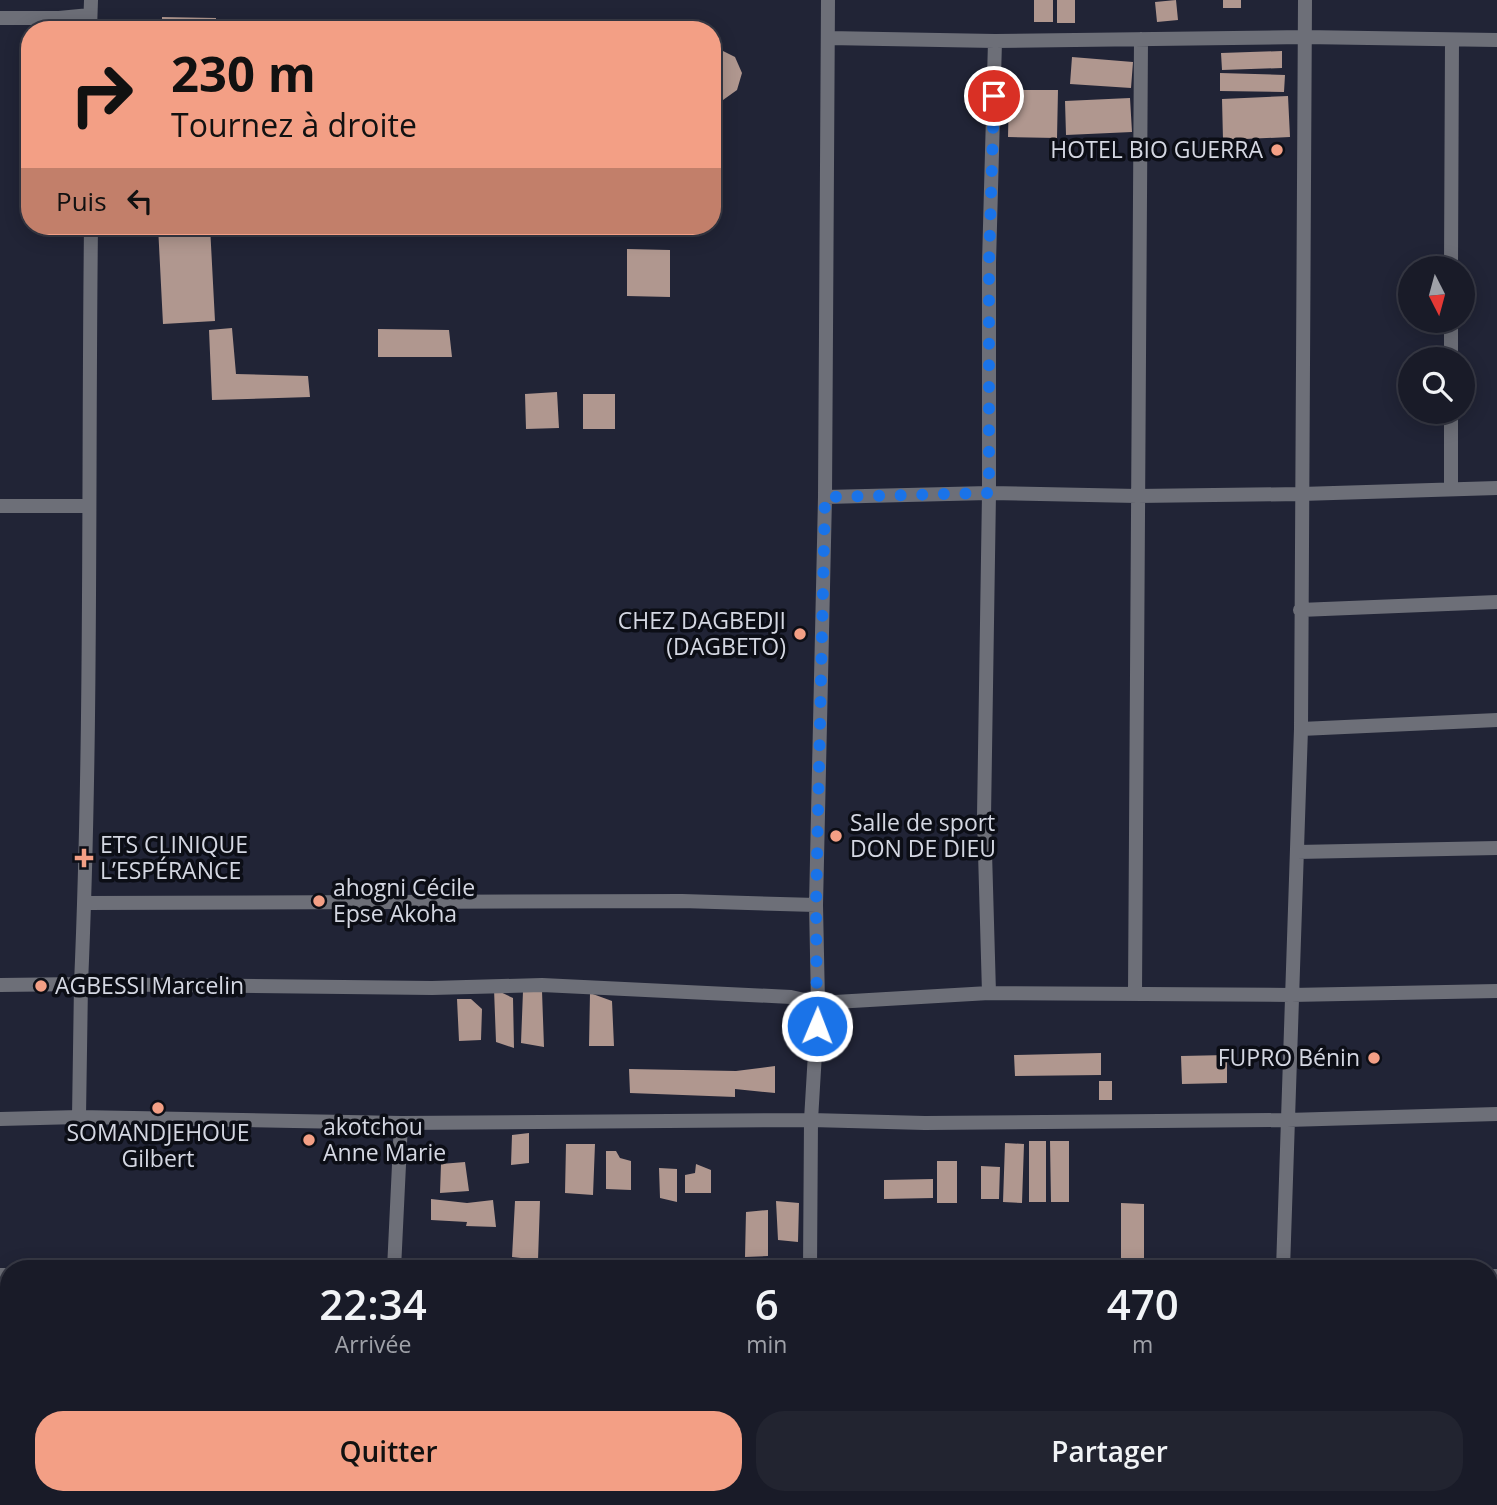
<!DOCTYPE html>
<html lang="fr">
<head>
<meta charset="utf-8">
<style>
	:root { --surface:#191b28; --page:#222430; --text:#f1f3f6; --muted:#9fa1a8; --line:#373945; --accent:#f39f85 }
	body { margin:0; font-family:"Open Sans",sans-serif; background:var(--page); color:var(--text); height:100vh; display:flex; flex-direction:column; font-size:26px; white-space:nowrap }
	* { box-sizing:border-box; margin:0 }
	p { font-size:23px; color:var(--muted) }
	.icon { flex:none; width:38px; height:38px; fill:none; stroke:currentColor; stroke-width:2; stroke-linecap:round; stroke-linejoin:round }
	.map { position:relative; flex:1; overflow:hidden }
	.sheet { position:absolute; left:0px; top:1260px; width:1498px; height:245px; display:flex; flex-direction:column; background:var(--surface); border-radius:28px 28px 0 0; box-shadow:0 4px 18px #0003,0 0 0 2px var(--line) }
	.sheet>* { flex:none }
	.top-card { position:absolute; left:21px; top:21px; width:700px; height:214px; border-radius:28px; box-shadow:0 4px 18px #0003,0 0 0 2px var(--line); background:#f39f85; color:#111; overflow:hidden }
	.needle { width:46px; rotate:174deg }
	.fabs { position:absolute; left:1398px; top:256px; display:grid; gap:14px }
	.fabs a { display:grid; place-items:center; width:77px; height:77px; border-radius:50%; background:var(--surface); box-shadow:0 4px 18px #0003,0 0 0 2px var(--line); font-size:35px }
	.pin { position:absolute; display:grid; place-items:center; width:60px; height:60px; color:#fff; margin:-30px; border:4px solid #fff; border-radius:50%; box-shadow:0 2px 7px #0007 }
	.me { position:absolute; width:77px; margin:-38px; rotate:1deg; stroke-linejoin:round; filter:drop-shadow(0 0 5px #0008) }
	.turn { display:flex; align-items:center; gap:24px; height:147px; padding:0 35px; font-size:32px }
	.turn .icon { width:91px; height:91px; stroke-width:2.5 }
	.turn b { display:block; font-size:49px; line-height:60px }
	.then { display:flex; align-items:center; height:66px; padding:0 35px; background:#0003; gap:14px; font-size:26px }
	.eta { display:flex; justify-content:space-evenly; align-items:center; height:119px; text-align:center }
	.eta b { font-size:42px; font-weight:600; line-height:49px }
	.button { display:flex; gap:14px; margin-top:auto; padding:14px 35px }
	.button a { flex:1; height:80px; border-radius:28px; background:var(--accent); color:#111; font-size:28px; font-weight:600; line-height:80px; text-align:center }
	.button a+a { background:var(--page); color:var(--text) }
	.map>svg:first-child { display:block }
	.building { fill:#b0978f }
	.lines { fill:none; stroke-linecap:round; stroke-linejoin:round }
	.street { stroke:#6d6f78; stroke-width:14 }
	.route { stroke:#1a73e8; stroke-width:12; stroke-dasharray:0 21.6 }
	.poi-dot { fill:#f39f85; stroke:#0c0e16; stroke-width:2.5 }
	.labels { text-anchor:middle; stroke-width:7; stroke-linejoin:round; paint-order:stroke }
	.poi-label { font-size:23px; fill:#d4d7e2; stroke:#0c0e16; text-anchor:start }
</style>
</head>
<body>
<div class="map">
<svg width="1497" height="1505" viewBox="0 0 1497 1505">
	<rect width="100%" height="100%" fill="#212436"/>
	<path class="building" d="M1034,0H1053V22H1034Z
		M1057,0H1075V23H1057Z
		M1176,0L1178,20L1157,22L1155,2Z
		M1223,0H1241V8H1223Z
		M162,17L216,18V30H162Z
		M342,23L389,24L388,30H342Z
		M719,49L735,57L742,73L737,90L723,100L712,99V51Z
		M1282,51V68L1222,70L1221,53Z
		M1072,57L1133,62L1131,88L1070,84Z
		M1220,73L1285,75L1284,92L1220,91Z
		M1009,90H1058L1057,138L1008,137Z
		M1288,96L1290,137L1223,140L1222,99Z
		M1130,98L1132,132L1066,135L1065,101Z
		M102,226H130V237L102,234Z
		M158,226H210L215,321L163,324Z
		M627,249L670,250V297L627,296Z
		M232,328L236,374L308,376L310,397L212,400L209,330Z
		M378,329L449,330L452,357H378Z
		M557,392L559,428L526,429L525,394Z
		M583,394H615V429H583Z
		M494,989L513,998L514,1048L496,1042Z
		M523,991H542L544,1047L521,1043Z
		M590,993L612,1001L614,1046H589Z
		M457,999H471L482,1009L481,1040L459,1041Z
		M1101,1053V1075L1015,1076L1014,1055Z
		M1227,1055V1083L1182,1084L1181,1056Z
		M775,1066V1093L735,1089V1097L630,1093L629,1069L736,1071Z
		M1099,1081H1112V1100H1099Z
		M529,1133V1163L511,1165L512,1135Z
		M1029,1141H1046V1202H1029Z
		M1050,1141H1069V1202H1051Z
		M1005,1143L1024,1144L1022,1203L1003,1202Z
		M566,1144H595L593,1195L565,1193Z
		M606,1151H616L620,1158L631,1161V1190L606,1189Z
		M937,1161H957V1203H937Z
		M465,1162L469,1191L440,1193L441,1164Z
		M696,1164L711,1170V1193H685V1175L695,1173Z
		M981,1166L1000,1167L999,1199H981Z
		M659,1168L677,1169V1202L660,1198Z
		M933,1179V1198L884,1199V1180Z
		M431,1199L467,1203L493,1200L496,1227L466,1226L467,1222L431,1220Z
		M515,1201H540L538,1260L512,1257Z
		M776,1201L799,1203L798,1242L778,1240Z
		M1121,1203L1144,1204V1263H1121Z
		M768,1210V1256L745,1257L746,1212Z
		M1364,1496H1424V1501L1364,1503Z"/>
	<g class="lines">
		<path class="street" d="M0,18H59L90,15
			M90,30L91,0
			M828,38L995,41L1304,37L1497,40
			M91,226C88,478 92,731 81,984L432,988L542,985L791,997L818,1003L989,993L1291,995L1497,991
			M1451,268L1452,40
			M1451,359V320
			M1451,489V411
			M825,497L989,493L1137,496L1301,494L1497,488
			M0,506H88
			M1300,610L1497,602
			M1301,729L1497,720
			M1297,852L1497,848
			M85,903L682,901L816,905
			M0,985L81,984L79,1117
			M989,993L984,817L989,493V263L995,41
			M1135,993L1141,39
			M0,1119L79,1117L401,1123L811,1120L925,1123L1287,1120L1497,1114
			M139,1269L176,1267L260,1269
			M394,1269L401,1123
			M810,1269L811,1120L818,1003L816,905L825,497L828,0
			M1283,1269L1301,729L1305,0
			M0,1275H9
			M1489,1276H1497
			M809,1496V1505
			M1281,1496V1505
			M1433,1496L1434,1505
			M107,1505V1496
			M254,1505L255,1496
			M394,1505V1496"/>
	</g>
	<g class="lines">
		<path class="route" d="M817,1026L816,905L825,497L989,493V263L994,96"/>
	</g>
	<g class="poi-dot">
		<circle cx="1277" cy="150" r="7"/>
		<circle cx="800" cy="634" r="7"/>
		<circle cx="836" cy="836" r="7"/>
		<path d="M80.5 847.5h7v7h7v7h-7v7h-7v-7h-7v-7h7z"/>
		<circle cx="319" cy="901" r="7"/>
		<circle cx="41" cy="986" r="7"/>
		<circle cx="1374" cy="1058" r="7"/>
		<circle cx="158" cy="1108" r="7"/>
		<circle cx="309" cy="1140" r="7"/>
	</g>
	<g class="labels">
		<g class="poi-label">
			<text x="1263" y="158" text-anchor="end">HOTEL BIO GUERRA</text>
			<text x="786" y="629" text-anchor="end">CHEZ DAGBEDJI<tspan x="786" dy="26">(DAGBETO)</tspan></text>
			<text x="850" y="831">Salle de sport<tspan x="850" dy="26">DON DE DIEU</tspan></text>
			<text x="100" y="853">ETS CLINIQUE<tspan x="100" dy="26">L’ESPÉRANCE</tspan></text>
			<text x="333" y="896">ahogni Cécile<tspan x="333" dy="26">Epse Akoha</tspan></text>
			<text x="55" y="994">AGBESSI Marcelin</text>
			<text x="1360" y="1066" text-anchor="end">FUPRO Bénin</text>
			<text x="323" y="1135">akotchou<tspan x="323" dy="26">Anne Marie</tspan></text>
			<text x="158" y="1141" text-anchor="middle">SOMANDJEHOUE<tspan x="158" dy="26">Gilbert</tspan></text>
		</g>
	</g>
</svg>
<div class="fabs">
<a><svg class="needle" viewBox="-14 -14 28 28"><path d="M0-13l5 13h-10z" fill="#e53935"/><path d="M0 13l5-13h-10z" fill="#9fa1a8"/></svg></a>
<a><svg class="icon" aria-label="search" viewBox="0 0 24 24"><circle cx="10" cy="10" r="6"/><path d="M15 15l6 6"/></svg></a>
</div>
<div class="pin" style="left:994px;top:96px;background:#d93025"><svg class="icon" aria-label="arrive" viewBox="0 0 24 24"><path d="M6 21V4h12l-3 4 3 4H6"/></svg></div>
<svg class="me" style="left:817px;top:1026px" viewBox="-20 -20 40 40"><circle r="17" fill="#1a73e8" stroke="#fff" stroke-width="3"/><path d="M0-11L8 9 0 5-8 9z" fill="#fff"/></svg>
<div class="top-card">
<div class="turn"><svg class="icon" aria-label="right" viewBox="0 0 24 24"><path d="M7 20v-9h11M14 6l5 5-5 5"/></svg><div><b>230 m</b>Tournez à droite</div></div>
<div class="then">Puis<svg class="icon" aria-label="left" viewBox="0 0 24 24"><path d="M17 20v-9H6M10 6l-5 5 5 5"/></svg></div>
</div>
<section class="sheet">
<div class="eta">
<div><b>22:34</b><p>Arrivée</p></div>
<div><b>6</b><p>min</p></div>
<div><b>470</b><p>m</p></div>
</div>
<div class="button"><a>Quitter</a><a>Partager</a></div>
</section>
</div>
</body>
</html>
